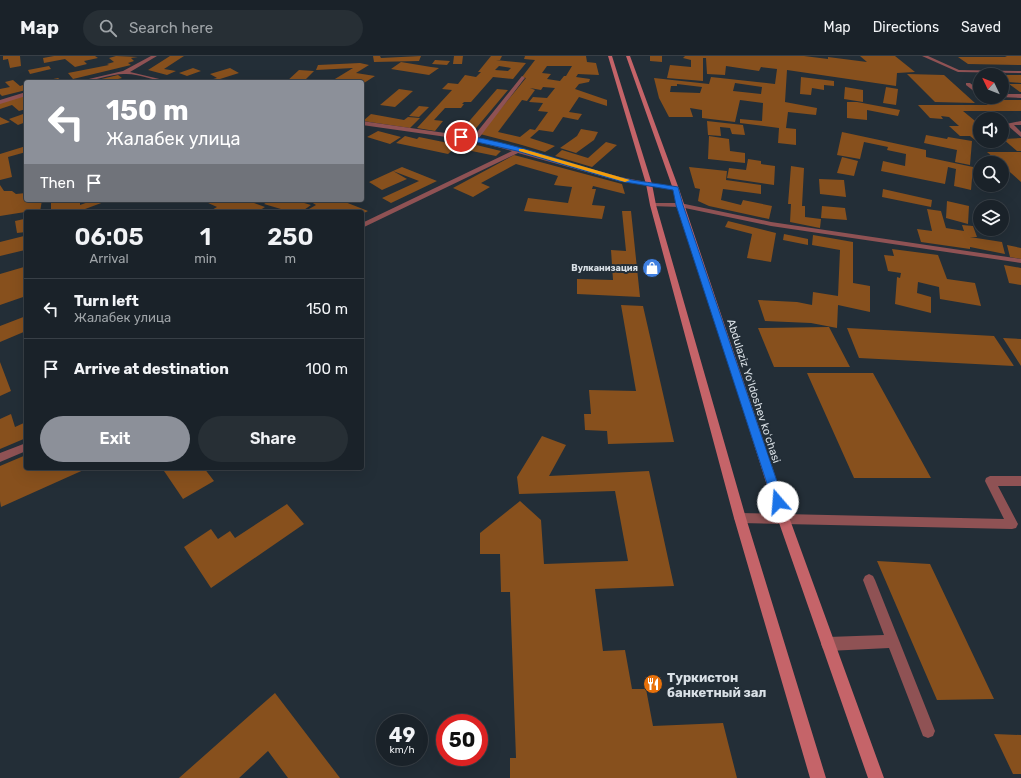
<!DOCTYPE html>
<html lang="en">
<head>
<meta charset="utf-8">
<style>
	:root { --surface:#1a2229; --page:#272f35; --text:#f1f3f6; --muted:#9fa4a8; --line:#383f46; --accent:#8c9099 }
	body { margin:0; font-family:Rubik,sans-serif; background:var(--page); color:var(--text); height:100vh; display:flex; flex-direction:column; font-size:15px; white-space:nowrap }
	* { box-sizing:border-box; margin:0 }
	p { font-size:13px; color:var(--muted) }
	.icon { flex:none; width:22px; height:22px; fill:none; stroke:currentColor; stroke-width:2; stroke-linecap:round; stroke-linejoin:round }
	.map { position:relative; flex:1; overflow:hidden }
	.details { position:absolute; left:24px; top:154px; width:340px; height:260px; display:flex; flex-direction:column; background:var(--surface); border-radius:4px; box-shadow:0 4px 16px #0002,0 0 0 1px var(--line) }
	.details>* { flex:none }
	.top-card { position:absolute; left:24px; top:24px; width:340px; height:122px; border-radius:4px; box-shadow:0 4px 16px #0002,0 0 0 1px var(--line); background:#8c9099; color:#fff; overflow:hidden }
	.needle { width:26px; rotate:313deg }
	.fabs { position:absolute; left:973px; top:12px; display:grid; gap:8px }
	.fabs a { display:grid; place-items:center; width:36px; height:36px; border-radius:50%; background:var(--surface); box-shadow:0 4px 16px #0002,0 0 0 1px var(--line); font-size:20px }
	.speed { position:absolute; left:376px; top:658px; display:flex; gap:8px; font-size:20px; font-weight:700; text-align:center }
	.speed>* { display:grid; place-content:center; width:52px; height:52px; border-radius:50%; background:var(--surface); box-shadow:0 4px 16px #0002,0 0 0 1px var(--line); line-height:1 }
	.speed small { font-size:10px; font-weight:400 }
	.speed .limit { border:6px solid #d22; background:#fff; color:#111 }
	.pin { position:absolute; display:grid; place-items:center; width:34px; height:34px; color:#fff; margin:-17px; border:2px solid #fff; border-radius:50%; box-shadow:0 1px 4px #0007 }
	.me { position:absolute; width:44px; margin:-22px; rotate:342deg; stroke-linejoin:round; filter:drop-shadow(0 0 3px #0008) }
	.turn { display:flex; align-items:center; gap:14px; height:84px; padding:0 16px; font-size:18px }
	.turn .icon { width:52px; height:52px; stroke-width:2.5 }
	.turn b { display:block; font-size:28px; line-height:34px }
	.then { display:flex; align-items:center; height:38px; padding:0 16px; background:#0003; gap:8px; font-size:15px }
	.eta { display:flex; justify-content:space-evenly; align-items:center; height:68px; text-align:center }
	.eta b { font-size:24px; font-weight:600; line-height:28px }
	.button { display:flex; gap:8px; margin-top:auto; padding:8px 16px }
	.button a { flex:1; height:46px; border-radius:24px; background:var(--accent); color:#fff; font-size:16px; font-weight:600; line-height:46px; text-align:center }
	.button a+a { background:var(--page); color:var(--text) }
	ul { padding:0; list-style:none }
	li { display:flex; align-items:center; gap:12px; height:60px; padding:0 16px; border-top:1px solid var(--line) }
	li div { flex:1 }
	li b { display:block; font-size:15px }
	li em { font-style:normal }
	header { display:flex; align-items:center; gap:24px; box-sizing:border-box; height:56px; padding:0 20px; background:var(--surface); border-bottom:1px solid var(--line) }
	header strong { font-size:19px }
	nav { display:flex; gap:22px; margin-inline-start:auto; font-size:14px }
	.search { width:280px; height:36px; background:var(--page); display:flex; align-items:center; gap:10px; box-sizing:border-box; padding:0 14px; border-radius:22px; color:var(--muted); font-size:15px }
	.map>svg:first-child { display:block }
	.building { fill:#87501d; fill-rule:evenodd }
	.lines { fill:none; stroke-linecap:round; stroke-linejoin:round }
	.service { fill:#8f5254; fill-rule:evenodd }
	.minor { fill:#8f5254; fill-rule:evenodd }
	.secondary { fill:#c56469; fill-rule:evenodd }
	.route { fill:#1a73e8; stroke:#114b97 }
	.slow { fill:#f59e0b }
	.labels { text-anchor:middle; stroke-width:4; stroke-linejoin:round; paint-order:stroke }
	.far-poi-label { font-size:9px; font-weight:bold; fill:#d9e0e6; stroke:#232e37; text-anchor:end }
	.street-label { font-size:11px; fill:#d9e0e6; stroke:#232e37 }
	.near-poi-label { font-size:13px; font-weight:bold; fill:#d9e0e6; stroke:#232e37; text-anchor:start }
</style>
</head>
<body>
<header>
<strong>Map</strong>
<div class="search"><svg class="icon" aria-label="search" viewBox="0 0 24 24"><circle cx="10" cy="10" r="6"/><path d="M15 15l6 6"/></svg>Search here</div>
<nav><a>Map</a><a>Directions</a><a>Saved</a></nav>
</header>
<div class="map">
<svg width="1021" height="722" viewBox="0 0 1021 722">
	<rect width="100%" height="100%" fill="#232e37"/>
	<path class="building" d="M3,0H20L21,10L10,12L8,3L3,4Z
		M54,0H95L98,2L84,5L87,8L75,11L65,3L44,7L43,2Z
		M116,0L138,1L131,2L134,5L128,7L131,9L73,23L68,17L109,9L107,8L114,6L109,2Z
		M170,0H184L164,13L176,15L167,19L148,14Z
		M373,0H380L381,2L421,0L419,5L374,6Z
		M454,0H463L462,8H453Z
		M491,0H502L500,4H496L526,7L513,23L493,21L471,46H464L462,48H464L461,52H445L434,64L443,65L435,75L417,72L452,34L442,33L448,27L458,28L465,19L476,21L481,16H478ZM499,10L511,12L508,15L495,14Z
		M525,0H586L587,6L596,7L599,19L578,18L576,21L590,23L589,26L579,28L575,33L607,44V50L579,41L569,56L582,58L578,64L563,61L553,76L539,74L530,82L555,90L545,96L522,89L480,78L526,22L522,21L535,4L524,3ZM547,10H572L566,20H564L560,25L547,23L551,18L542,17ZM543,31L555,32L547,42L533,41L529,46L543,47L538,55L548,56L535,74L530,73L520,81L498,76L522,44L527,45L535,34L530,32L541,34Z
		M650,0H662V6L650,5Z
		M685,0H804L828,3V1L867,6L860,0H895L915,16L897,17L896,30L787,14L785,46L817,52L816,59L788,56L786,72L796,73V89L778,87L779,72L740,67V63L762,65L763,47L740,44L735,66L702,62V54L690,52L693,61H669L659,42L654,22L709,28L711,21L775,28L777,13L761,11L759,15L726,10L725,19L707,18L706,2H703V25L667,22L670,9L691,11V4L683,2ZM735,27L762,31L761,38L733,35ZM677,28L702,31L700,37L670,36L671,30H677Z
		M1005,0H1021V9L968,8L958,1H1007Z
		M435,4L450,5L447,9L432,8Z
		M401,6L431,11L439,12L429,19L391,13Z
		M360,7L369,9L356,17L375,20L364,27L345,24L342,26H330L353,12L316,14L318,9Z
		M49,10L51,13L30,18L28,14Z
		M193,12L201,15L187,20L179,17Z
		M230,12L239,17L220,23L223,25L218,26H202L217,22L210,18Z
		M299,14L314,15L303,26H286Z
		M907,18L944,19L975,47L935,46Z
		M118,19L122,22L106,26H89Z
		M1002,19H1021V27L1008,26L1002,22Z
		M801,21L834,25V30L824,29V34L812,32L811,39L800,38Z
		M58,22L62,25L44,26V25Z
		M13,24L20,30L26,28V34L2,40L0,38V33L10,31L5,26Z
		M1009,28H1021V36H1020Z
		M845,31L863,34V46L844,43Z
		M886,31L898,33L896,49L883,47Z
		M399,33L413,35L395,51L380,49Z
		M497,33L508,34L472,77L446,75L450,69L465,70Z
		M26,39V53L19,55L12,49L0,53V46Z
		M982,44H1021V55H963L980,69V84H975L970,80H960L949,70H959L949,61L941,60L943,63L930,62L918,49H988Z
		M847,46H857L900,54L898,60L867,54V64L847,62Z
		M419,50L429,51L419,61L409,60Z
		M26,57V66L18,69L9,63Z
		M371,58L404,64L408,61L420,62L410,72L363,65Z
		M0,61L10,66L0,69Z
		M707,65L743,69L745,79L732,78L730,72L720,71L721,80L708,79Z
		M581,73L598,76L594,84L576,97L560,92L577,80Z
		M378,75L401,81L390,88L367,81Z
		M842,76L926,94V101L973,111L971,134L954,130L956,113L948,111L945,128L881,115L883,105L905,110L906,98L887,94L888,91L864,86L860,103L837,99Z
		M926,79L947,83L948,81L972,85L970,109L955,106L957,94L924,87Z
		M405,80L417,83L419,81L458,89L448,98L396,87Z
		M709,80L729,83L730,95L745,97V107L708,103Z
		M1021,82V95H1017L1003,83Z
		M464,86L501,95L496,100L457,92Z
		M606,86L617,89L592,111L555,100L562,94L588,102Z
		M26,90V96L8,101L12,121L0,124V98Z
		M987,96H1021V126L1002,109V107H1000Z
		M514,99L622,128L625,138L593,130L592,133H596L592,149L605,150L602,163L524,155L528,142L568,147L572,131L554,129L558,120L516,108L481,127L490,131L473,141L453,132Z
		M842,101L858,105L854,120L837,117Z
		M748,103L761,105V108L775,110L774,129L727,122L729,112L746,114Z
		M791,110L804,112L802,150H805V161L821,163L820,172L790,166L791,148H788Z
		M402,111L437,125L391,147L382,142L419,125L393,115Z
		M689,111L727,115L726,124L761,129V138L723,133L721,144L741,149L743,144L772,150L769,163L709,150L698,145L700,133L695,132Z
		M393,115L407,123L382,134L369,126Z
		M819,123L844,124L846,141L820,138Z
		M0,129L4,135H12L16,138L26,137V144H42L40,156H26V176L17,177L15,165L24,163L25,156L0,160Z
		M883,133L932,144L931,151L882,141Z
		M51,144H80V149L94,144H102L104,146L77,156H51Z
		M210,144H236L244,147L249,145L265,151L257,156H208L217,151L206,146Z
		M270,144H294L311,149L301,156H291L264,148Z
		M308,144H340L368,155L362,158V156H315L309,153L316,149Z
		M947,145L969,150L968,168L946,162Z
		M822,150L845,152L847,164L821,162Z
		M927,153L941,155L946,172L964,175L962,169L973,170L977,181H970L1002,186L1005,198L970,191V193L921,186L917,173L932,175Z
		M622,155H631L640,241L577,238V223L613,224L611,194L626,195Z
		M728,165L776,177L771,206L747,202L752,178L725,171Z
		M784,178L808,183V189L783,184Z
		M813,179L853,186V227L870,230V256L838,249L837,272L811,267L765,265L758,244L797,246L812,249L813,236L838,240L840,194L812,189Z
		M24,180L25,194L0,200V186Z
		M1007,189L1021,192V203L1010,201Z
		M892,193L938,199L947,223L975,227L981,250L940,243L939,231L918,226L917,237L931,241V257L895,248L897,221L900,222L901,217L888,215L884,199L894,200Z
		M1004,209L1021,212V229L1009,227Z
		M24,211L26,240L0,249V218Z
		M621,249L643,250L674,386L608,388L607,375L585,374L584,358H591L589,334L636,335Z
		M26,260V275L0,286V270Z
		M829,271L850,311H774L758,272Z
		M847,272L994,280L1014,310L859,302Z
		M1003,282L1021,283V310Z
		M0,306L11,335L0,340Z
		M807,317H873L931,422H854Z
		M11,358L15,371L26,366V382L0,393V363Z
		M542,380L566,389L549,420L649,415L674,530L595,533L603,595L625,594L632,633H646L653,670L723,667L737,722H510V702H516L510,536H501L500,498H480V477L520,445L541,464L544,508L628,505L615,435L519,438L517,421Z
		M26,399V412H88L1,451L0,445V410Z
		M162,412H204L214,425L183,443Z
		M287,448L304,468L211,532L184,491L211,473L218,483L230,475L235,482Z
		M877,505L930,508L994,643L937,644Z
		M275,637L340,722H288L268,695L239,722H179Z
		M994,678L1021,679V718H1013Z"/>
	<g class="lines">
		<path class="service" d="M922,0H928L959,14L1021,15V17L958,16Z
			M966,27H970L980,35V40L966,29Z
			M1002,38H1021V42L1000,41H1002Z
			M1021,65V69H1014L1021,76V81L1006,68Z
			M990,420H1021V430H998L1018,468L1016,472L1012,473L740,467L736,466L734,462L736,458L740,457L1004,463L985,425L986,422Z
			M869,518L873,520L875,524L935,675L933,680L928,682L923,680L889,592L828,595L823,593L821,588L823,583L828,581L884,579L863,524L865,520Z"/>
		<path class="minor" d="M151,0H157L130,16L172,26C156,26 141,18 126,18C112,17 93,26 76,26L123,15Z
			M522,20L525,22L524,23L479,82L620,121L678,132V134L619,125L518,97L362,172V167L512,95L475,85L362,69V65L473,81Z
			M26,36V40L0,48V44Z
			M653,147H680L771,166L1021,203V207L771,170L680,151L651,150L650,149Z
			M26,387V395L0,406V397Z"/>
		<path class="secondary" d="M608,0H612L652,128L656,149L746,462L826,722H810L734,462L650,149L646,128Z
			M626,0H630L679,133L789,461L884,722H868L777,461L673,133Z"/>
	</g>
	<path class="route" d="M461,79C514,86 566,107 618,121C637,126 658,127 678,131L683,149L784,446L782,450L778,451L775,450L773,446L676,149L673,134L619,125L517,95L459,82L458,81Z"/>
	<path class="slow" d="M519,93H523L630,124L625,126L519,95Z"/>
	<defs>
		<g id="shop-disc" transform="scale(1)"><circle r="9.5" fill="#3f7fe0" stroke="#232e37"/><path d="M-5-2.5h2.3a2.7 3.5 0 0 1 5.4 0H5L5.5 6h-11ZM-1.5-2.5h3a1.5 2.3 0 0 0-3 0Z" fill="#fff"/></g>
		<g id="restaurant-disc" transform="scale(1)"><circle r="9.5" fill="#e8710a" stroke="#232e37"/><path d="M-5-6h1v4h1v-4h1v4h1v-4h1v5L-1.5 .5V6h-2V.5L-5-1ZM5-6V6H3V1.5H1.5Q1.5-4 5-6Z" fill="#fff"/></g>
	</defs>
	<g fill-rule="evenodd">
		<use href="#shop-disc" x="652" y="212"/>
		<use href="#restaurant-disc" x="653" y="628"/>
	</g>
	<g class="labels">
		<g class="far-poi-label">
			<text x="638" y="215">Вулканизация</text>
		</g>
		<g class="street-label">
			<text transform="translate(754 335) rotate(72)" y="4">Abdulaziz Yoʻldoshev koʻchasi</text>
		</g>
		<g class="near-poi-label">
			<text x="667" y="626">Туркистон<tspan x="667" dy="15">банкетный зал</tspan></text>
		</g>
	</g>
</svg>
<div class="fabs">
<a><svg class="needle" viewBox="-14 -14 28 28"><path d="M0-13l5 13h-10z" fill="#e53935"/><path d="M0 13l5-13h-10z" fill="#9fa4a8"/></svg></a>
<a><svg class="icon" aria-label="sound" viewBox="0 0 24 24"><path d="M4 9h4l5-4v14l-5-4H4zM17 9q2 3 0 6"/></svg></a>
<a><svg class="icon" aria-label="search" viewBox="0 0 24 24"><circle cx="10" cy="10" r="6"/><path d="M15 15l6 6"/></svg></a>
<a><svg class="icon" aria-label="layers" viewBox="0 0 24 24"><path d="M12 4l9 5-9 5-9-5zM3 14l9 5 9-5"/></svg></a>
</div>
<div class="speed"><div>49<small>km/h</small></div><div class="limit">50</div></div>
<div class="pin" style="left:461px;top:81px;background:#d93025"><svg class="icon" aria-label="arrive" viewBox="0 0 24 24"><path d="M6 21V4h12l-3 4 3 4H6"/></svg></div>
<svg class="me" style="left:778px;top:446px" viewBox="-20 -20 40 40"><circle r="19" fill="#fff"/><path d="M0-13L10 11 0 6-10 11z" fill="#1a73e8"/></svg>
<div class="top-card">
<div class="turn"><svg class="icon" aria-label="left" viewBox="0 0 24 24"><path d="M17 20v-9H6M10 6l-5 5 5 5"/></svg><div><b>150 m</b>Жалабек улица</div></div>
<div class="then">Then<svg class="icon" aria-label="arrive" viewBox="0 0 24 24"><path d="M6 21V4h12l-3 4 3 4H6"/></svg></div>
</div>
<section class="details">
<div class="eta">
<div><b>06:05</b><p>Arrival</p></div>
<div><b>1</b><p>min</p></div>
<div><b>250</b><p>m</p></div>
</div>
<ul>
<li><svg class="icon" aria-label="left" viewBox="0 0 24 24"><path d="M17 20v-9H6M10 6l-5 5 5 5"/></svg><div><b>Turn left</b><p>Жалабек улица</p></div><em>150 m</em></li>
<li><svg class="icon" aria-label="arrive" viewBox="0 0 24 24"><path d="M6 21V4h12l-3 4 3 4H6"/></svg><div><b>Arrive at destination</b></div><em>100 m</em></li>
</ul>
<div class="button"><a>Exit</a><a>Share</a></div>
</section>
</div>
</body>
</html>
